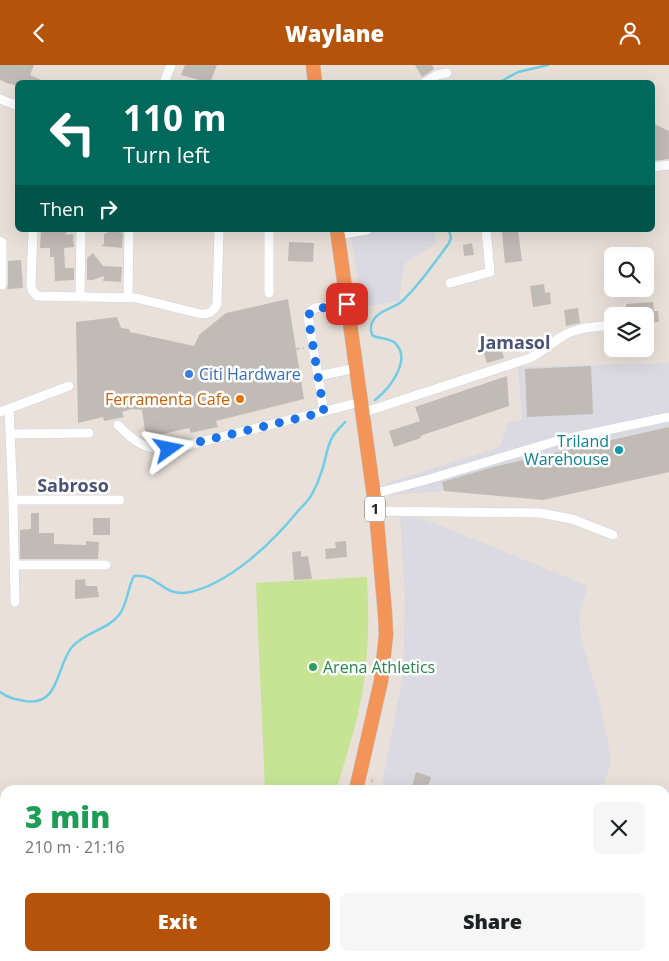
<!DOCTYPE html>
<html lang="en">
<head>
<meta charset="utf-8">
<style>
	:root { --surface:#fff; --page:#f6f6f6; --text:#202124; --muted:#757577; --accent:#b45309 }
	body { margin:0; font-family:"Open Sans",sans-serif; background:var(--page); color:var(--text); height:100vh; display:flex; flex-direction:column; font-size:19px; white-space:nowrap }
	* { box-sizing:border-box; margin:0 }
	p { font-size:16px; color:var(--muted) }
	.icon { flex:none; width:28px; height:28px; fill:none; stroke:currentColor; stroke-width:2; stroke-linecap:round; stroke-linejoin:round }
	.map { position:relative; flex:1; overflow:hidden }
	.details { position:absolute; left:0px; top:720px; width:670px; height:176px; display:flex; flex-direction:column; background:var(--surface); border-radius:15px 15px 0 0; box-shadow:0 5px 20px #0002 }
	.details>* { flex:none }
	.banner { position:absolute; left:15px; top:15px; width:640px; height:152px; border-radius:8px; box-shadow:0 5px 20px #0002; background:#00695c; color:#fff; overflow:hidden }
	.buttons { position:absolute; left:604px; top:182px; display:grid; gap:10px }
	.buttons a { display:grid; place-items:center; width:50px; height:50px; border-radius:8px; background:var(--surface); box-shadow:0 5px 20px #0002; font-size:25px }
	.pin { position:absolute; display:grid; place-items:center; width:42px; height:42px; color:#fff; margin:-21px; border-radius:10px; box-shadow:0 2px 8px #0006 }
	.me { position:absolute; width:55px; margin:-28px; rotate:78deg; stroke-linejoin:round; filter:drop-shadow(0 0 4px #0008) }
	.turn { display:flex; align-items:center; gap:18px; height:105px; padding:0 25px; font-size:22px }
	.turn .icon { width:65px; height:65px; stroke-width:2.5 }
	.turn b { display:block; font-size:35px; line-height:42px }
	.then { display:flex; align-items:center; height:48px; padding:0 25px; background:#0003; gap:10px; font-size:19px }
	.round { display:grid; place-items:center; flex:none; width:52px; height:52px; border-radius:8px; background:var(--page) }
	.headline { display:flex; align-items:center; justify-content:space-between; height:85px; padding:0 25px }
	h1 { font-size:30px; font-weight:800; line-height:38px; color:#1e9e55 }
	.cta { display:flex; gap:10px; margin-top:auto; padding:10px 25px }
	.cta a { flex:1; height:58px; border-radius:8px; background:var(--accent); color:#fff; font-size:20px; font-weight:800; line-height:58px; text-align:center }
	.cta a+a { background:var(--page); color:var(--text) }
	header { display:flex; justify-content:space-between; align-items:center; height:65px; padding:0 25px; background:var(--accent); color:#fff; font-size:22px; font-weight:800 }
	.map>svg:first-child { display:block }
	.industrial { fill:#dbd9e1 }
	.pitch { fill:#c6e494 }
	.water { fill:#71cde6 }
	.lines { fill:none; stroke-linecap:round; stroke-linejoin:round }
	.stream { stroke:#71cde6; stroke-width:2.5 }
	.building { fill:#c1bbb6 }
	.minor-casing { stroke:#ced2df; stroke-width:10 }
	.highway-casing { stroke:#c3c3c3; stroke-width:15 }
	.path { stroke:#c3c3c3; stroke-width:2; stroke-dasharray:4 2.5; stroke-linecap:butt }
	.minor { stroke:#fff; stroke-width:9 }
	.highway { stroke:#f39459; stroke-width:14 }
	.route { stroke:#1a73e8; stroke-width:9; stroke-dasharray:0 16.2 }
	.shop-dot { fill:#3f7fe0; stroke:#fff; stroke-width:2 }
	.food-dot { fill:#e8710a; stroke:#fff; stroke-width:2 }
	.culture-dot { fill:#0f9aa8; stroke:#fff; stroke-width:2 }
	.leisure-dot { fill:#2e9e5b; stroke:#fff; stroke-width:2 }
	.labels { text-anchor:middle; stroke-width:5; stroke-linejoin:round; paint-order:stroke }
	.shield { fill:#fff; stroke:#686868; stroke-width:1 }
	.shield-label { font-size:15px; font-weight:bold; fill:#272727 }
	.shop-label { font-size:16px; fill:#366cbe; stroke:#fff; text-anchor:start }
	.food-label { font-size:16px; fill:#c56008; stroke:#fff; text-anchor:end }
	.culture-label { font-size:16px; fill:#0d838f; stroke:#fff; text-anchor:end }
	.leisure-label { font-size:16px; fill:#27864d; stroke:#fff; text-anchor:start }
	.neighbourhood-label { font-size:18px; font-weight:bold; fill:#4b5474; stroke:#fff }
</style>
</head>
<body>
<header><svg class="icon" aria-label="back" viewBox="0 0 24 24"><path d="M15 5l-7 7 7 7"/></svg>Waylane<svg class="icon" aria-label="person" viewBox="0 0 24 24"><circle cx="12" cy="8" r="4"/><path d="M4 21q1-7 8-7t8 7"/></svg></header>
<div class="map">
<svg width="669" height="896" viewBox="0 0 669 896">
	<rect width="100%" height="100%" fill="#e9e1d9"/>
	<path class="industrial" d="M350,165H435L436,178L404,199L399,236L362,242Z
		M669,298V407L543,435L444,426L389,430L387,418L500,382L508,357L522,355L518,302Z
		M400,452L422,453L588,521L579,552L581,573L599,635L610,686V702L601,725H381L403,610L405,531Z"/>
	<path class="pitch" d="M367,512C369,549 369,586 363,623C358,656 347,689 337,722L316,725H265L256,518Z"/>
	<path class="water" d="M5,886V891H45L34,896H0V888Z
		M480,891H500L497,896H476Z"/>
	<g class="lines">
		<path class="stream" d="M498,18L518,7L548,0
			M375,335C388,325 413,295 395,278C390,273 381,274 373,271C370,266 370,259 375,253C381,245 394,243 401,237C418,222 436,196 449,178L451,173L449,165
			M0,627C8,633 15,634 25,636C60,642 56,601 72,582C85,567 107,565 119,550C128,538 127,524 134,511C160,508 161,533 190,527C230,518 272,478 298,446C303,441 309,435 312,429C316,422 319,415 321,408C326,396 326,382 333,371C336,366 341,362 345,357"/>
	</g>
	<path class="building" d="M0,0H34L30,10L48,18H18V21L7,18L0,15Z
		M185,0H217L210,18L181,10Z
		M415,0H432L434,4L422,12Z
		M652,58L669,66V94L652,96Z
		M41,165H67L66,170L73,169L74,182L64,183L65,203H74V215L55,216L54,192H50V183H40Z
		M114,165L123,168L122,183L101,181L104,179V169Z
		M518,165L522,196L505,198L502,167Z
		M289,177L314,178L313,197L288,196Z
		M472,178L474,190L464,191L463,180Z
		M93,188L103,201L122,202L121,217L103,216L104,211L93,215H87V193Z
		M21,195L23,223L7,224L8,220V196Z
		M544,219L545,228L550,227L551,239L533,242L530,221Z
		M288,234L304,334L216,356L218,362L204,365L191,368L189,363L146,373L142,345L132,344L122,347L124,352L104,356L103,352L78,358L76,257L117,252L121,263L129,264L130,267L194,281L199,270L226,248Z
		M653,237L654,246H658L659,257L645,258V251H627L626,239Z
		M578,243L580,258L566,261L564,245Z
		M500,279L504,293L487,298L482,282L489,280L490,282Z
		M591,301L593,349L527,352L525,304Z
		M507,311L509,341L420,371L421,373L394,382L389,366L420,356L415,342Z
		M669,362V407L543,435L444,426L442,417L493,402Z
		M31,448H39V468H54V479L86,480V476L99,477L98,494H20V465L31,464Z
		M93,453H110V470H93Z
		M346,476L347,492L326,494L325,484L336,483L335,477Z
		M301,486V492L308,491L312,514L294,515L292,487Z
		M85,514L86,521H97L99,532L75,534V515Z
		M416,707L431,712L427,725H411Z"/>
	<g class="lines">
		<g class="minor-casing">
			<path id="minor" d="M164,18L171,0
				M424,18L437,10L447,8
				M0,34L18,41
				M652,102L669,100
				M33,165L31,219L32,225L37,231L136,233L201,249C210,249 213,247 217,239L219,165
				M337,170L367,165
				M0,176L2,177V220
				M450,218L490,207L486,165
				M269,228V165
				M80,232L81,165
				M128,233L129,165
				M318,311L356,303
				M9,344L13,435L15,537
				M0,347L69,321
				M324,347L308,251L312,245L315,243L347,239
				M362,348L530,293C542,287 551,278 563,271C577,262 597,262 612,260
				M118,360C133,376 146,385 169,385L361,337
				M10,369L89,368
				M373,429L426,415L560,375L669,352
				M13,435H120
				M376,446L540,448L572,454L613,470
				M14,500H106"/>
		</g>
		<g class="highway-casing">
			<path id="highway" d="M313,0L315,18
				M337,165L376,446L385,549L386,570L381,616L356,725
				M314,896L315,891"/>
		</g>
		<path class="path" d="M296,284L304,283
			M371,714L377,725
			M529,896L533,891"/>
		<use href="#minor" class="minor"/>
		<use href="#highway" class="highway"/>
	</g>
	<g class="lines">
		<path class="route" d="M169,384L324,347L308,251L312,245L315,244L347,239"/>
	</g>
	<circle class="shop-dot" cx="189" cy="309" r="5"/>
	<circle class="food-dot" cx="240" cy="334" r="5"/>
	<circle class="culture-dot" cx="619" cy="385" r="5"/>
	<circle class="leisure-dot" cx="313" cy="602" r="5"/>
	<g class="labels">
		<rect class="shield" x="365" y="431.5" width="20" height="25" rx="4"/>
		<g class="shield-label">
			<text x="375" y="449">1</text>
		</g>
		<g class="shop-label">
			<text x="199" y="315">Citi Hardware</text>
		</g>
		<g class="food-label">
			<text x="230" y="340">Ferramenta Cafe</text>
		</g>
		<g class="culture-label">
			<text x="609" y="382">Triland<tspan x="609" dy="18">Warehouse</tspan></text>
		</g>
		<g class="leisure-label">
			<text x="323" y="608">Arena Athletics</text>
		</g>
		<g class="neighbourhood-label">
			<text x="515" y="284">Jamasol</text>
			<text x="73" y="427">Sabroso</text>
		</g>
	</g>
</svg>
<div class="buttons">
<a><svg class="icon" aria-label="search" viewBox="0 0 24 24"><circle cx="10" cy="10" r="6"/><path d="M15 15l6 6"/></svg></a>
<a><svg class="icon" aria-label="layers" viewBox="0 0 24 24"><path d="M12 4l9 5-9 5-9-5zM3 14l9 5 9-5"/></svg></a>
</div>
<div class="pin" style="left:347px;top:239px;background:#d93025"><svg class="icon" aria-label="arrive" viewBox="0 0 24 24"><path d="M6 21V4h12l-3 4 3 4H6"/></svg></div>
<svg class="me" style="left:169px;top:384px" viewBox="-20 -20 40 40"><path d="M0-17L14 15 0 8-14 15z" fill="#1a73e8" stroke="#fff" stroke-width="4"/></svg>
<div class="banner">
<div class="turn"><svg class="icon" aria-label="left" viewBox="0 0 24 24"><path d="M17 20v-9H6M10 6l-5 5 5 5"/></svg><div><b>110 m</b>Turn left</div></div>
<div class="then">Then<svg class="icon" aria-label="right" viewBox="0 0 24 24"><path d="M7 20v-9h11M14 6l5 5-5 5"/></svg></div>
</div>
<section class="details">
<div class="headline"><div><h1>3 min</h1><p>210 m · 21:16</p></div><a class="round"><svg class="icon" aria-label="close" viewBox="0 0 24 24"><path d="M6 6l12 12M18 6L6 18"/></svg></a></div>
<div class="cta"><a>Exit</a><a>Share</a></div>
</section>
</div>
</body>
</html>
